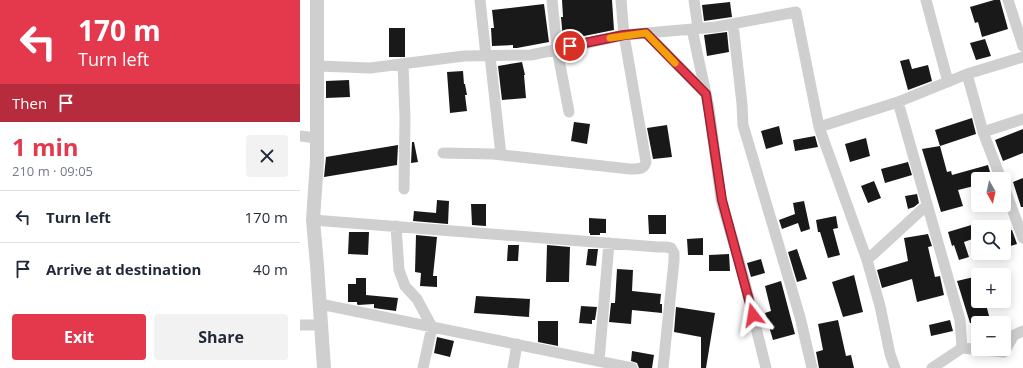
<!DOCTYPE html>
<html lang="en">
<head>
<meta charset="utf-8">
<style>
	:root { --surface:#fff; --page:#f2f2f3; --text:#1f2937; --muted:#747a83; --line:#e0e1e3; --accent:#e4384c }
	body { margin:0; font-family:"Open Sans",sans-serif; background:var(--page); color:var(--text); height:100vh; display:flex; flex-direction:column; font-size:15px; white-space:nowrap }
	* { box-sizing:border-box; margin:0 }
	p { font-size:13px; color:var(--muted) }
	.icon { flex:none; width:22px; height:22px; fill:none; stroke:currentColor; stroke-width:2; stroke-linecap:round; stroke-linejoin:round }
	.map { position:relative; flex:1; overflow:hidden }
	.drawer { display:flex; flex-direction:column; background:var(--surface); width:300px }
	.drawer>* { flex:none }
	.top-card { background:#e4384c; color:#fff; overflow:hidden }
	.needle { width:26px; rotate:171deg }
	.tools { position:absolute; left:671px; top:172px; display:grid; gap:8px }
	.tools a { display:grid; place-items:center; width:40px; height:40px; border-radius:4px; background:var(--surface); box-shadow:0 2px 10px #0003; font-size:20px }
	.pin { position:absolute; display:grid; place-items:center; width:34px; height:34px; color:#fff; margin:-17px; border:2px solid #fff; border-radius:50%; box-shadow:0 1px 4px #0007 }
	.me { position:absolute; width:44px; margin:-22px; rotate:346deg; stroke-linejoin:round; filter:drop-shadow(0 0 3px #0008) }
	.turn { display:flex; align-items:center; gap:14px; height:84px; padding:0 12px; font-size:18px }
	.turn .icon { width:52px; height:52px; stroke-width:2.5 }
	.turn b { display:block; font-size:28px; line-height:34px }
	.then { display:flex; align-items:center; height:38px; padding:0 12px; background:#0003; gap:8px; font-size:15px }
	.round { display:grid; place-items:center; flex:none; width:42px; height:42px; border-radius:4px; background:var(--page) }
	.headline { display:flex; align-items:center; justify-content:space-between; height:68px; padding:0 12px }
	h1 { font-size:24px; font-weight:700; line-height:30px; color:var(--accent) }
	.primary-button { display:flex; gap:8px; margin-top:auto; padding:8px 12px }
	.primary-button a { flex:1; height:46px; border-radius:4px; background:var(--accent); color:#fff; font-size:16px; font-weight:700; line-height:46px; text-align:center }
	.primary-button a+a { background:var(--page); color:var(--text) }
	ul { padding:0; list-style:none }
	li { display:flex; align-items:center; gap:12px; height:52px; padding:0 12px; border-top:1px solid var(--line) }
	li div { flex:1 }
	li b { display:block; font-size:15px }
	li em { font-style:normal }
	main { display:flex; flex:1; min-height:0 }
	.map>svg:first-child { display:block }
	.building { fill:#191919 }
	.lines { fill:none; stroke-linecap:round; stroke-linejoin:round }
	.minor { stroke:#cfcfcf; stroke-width:11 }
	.tertiary { stroke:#cfcfcf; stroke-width:14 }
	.route-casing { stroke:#942431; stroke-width:10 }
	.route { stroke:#e4384c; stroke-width:7 }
	.slow { stroke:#f59e0b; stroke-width:7 }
</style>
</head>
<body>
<main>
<section class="drawer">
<div class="top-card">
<div class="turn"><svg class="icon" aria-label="left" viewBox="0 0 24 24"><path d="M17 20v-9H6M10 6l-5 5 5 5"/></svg><div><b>170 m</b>Turn left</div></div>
<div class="then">Then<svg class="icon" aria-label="arrive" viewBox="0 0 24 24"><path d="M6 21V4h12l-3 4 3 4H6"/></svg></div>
</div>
<div class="headline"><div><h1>1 min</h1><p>210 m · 09:05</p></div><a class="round"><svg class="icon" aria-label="close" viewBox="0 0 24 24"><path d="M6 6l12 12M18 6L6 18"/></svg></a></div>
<ul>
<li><svg class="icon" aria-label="left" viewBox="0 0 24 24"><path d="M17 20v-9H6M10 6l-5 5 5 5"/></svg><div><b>Turn left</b></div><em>170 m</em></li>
<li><svg class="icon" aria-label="arrive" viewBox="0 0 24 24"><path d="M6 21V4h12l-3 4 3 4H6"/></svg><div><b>Arrive at destination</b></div><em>40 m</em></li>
</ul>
<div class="primary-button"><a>Exit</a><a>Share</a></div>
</section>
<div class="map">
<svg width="723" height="368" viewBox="0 0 723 368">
	<rect width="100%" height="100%" fill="#fff"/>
	<path class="building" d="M262,0H312L314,30L274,38L263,40L261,17H263Z
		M694,0H700L708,29L682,37L678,22L675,23L670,7Z
		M430,2L432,17L404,21L402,5Z
		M244,4L249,42L217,48H213V45L192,46L191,28H194L192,10Z
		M89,28H105V57H89Z
		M427,32L429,52L407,56L404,35Z
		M685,39L691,56L676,60L670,43Z
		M609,59L612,69L628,65L632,81L608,90L600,61Z
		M222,62L225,75H224L226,98L202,100L198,66Z
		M163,71L164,84H165L167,95H165L167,111L150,113L147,72Z
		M49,80L50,97L26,98V81Z
		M672,118L676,134L640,146L647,172L651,171L652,175L688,165L692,179H678V185L658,190L663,206L641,212L622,149L640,146L635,130Z
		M274,122L290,124L287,144L271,141Z
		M367,125L372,157L353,159L347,128Z
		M479,126L483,144L466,149L461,131Z
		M723,129V153L703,161L695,140Z
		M515,136L518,147L495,151L493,140Z
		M566,138L570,156L550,162L545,144Z
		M112,142H114L118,162L111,163Z
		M98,145L97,165L24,177L26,157Z
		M608,162L612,175L585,183L581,169Z
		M723,178V207H721L713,182Z
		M574,181L581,198L568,203L561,186Z
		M617,194L619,203L614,207L608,209L605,196Z
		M137,200L149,201L148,224L113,221L114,211L136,213Z
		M504,201L510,229L501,232L498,223L482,229L479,220L495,214L493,203Z
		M171,204H186V226L172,225Z
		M348,215H366V234H349Z
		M536,216L538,228L533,229L540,255L528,258L520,232H518L516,220Z
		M289,218L306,219V233H300V235H290V233H289Z
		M678,223V237L664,242L669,257L659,260L654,245L652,246L648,232Z
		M712,230L717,244L704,248V232Z
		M49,232H69L68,255L48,254Z
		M628,234L632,246L628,247L635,277L640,276L644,295L617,302L612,279L582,288L577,270L608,261L604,238Z
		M116,235L137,237L133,276H137V287L120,286L121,273L115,272Z
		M403,238V255H388L387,239Z
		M208,245H219L218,261H207Z
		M247,245L270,247L269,282H246Z
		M288,249H298L296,266L286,265Z
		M497,249L507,279L497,282L488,252Z
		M429,254L430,271H409V255Z
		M461,259L465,273L451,277L447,263Z
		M317,269L333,270L332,291L361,294L360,304H362V313L332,310L331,324L309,322L311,303H315Z
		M554,275L563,312L543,317L532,282Z
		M678,276V301H685L691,323H670L657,281Z
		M56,278H66V295L98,298L96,311L74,308V304L58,305L57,304V302H48V284H56Z
		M481,281L495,334L473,340L465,313L471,311L465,286Z
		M176,296L230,299L229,317L174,313Z
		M281,306L297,307L295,320H292V324L279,323Z
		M376,307L415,313L406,368H401V337L374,332Z
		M538,320L546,356L551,355L554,368H519L516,352L523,350L518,324Z
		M650,320L653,331L631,336L629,325Z
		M238,321H258V346L238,342Z
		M137,337L154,341L150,357L134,353Z
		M332,351L354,355L352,368H339L337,363L331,361Z"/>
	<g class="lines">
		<path class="minor" d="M180,0L186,56
			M252,0L257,49L269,112
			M394,0L398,28
			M626,0L648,82
			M708,0L723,46
			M433,24L442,104L443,125L500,317L512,368
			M392,29L409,108L421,200L443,275L466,368
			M346,33L406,94
			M190,56L201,155
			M103,64L105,118L104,189
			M18,66L70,68L164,56L231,55L324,35L416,27L496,12L519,127
			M667,74L683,132
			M0,136L17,138
			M143,153L193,154L330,169C337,169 344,170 346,162L324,35L321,0
			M701,179L683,132L723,119
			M704,187L723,238
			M13,220L358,247H366L371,248L374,253V261L363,368
			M96,226L99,270L105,286L117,299L132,327L123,368
			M567,260L627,205
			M20,304L332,368
			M0,325H21
			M662,348L704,352L714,335L723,331
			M299,361L309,243
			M213,368L217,344
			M595,368L590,354L580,306L567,260L519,127L598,102
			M632,368L662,348L660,320L598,102L667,74L723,57"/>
		<path class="tertiary" d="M17,0V161L13,220L17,265L24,368"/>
	</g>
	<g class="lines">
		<g class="route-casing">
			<path id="route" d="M270,46L324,35L346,33L406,94L422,200L453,315"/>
		</g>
		<use href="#route" class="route"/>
		<path class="slow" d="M310,38L346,33L375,63"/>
	</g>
</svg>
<div class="tools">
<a><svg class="needle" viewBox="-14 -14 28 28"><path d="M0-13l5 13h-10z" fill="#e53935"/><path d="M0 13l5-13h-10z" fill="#747a83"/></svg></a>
<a><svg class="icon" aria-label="search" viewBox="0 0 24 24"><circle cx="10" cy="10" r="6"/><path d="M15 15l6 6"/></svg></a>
<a>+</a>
<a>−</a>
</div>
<div class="pin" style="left:270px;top:46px;background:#d93025"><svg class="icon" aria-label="arrive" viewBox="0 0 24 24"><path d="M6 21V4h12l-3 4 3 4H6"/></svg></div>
<svg class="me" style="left:453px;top:315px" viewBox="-20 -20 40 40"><path d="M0-17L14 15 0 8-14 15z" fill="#e4384c" stroke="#fff" stroke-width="4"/></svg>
</div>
</main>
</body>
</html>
